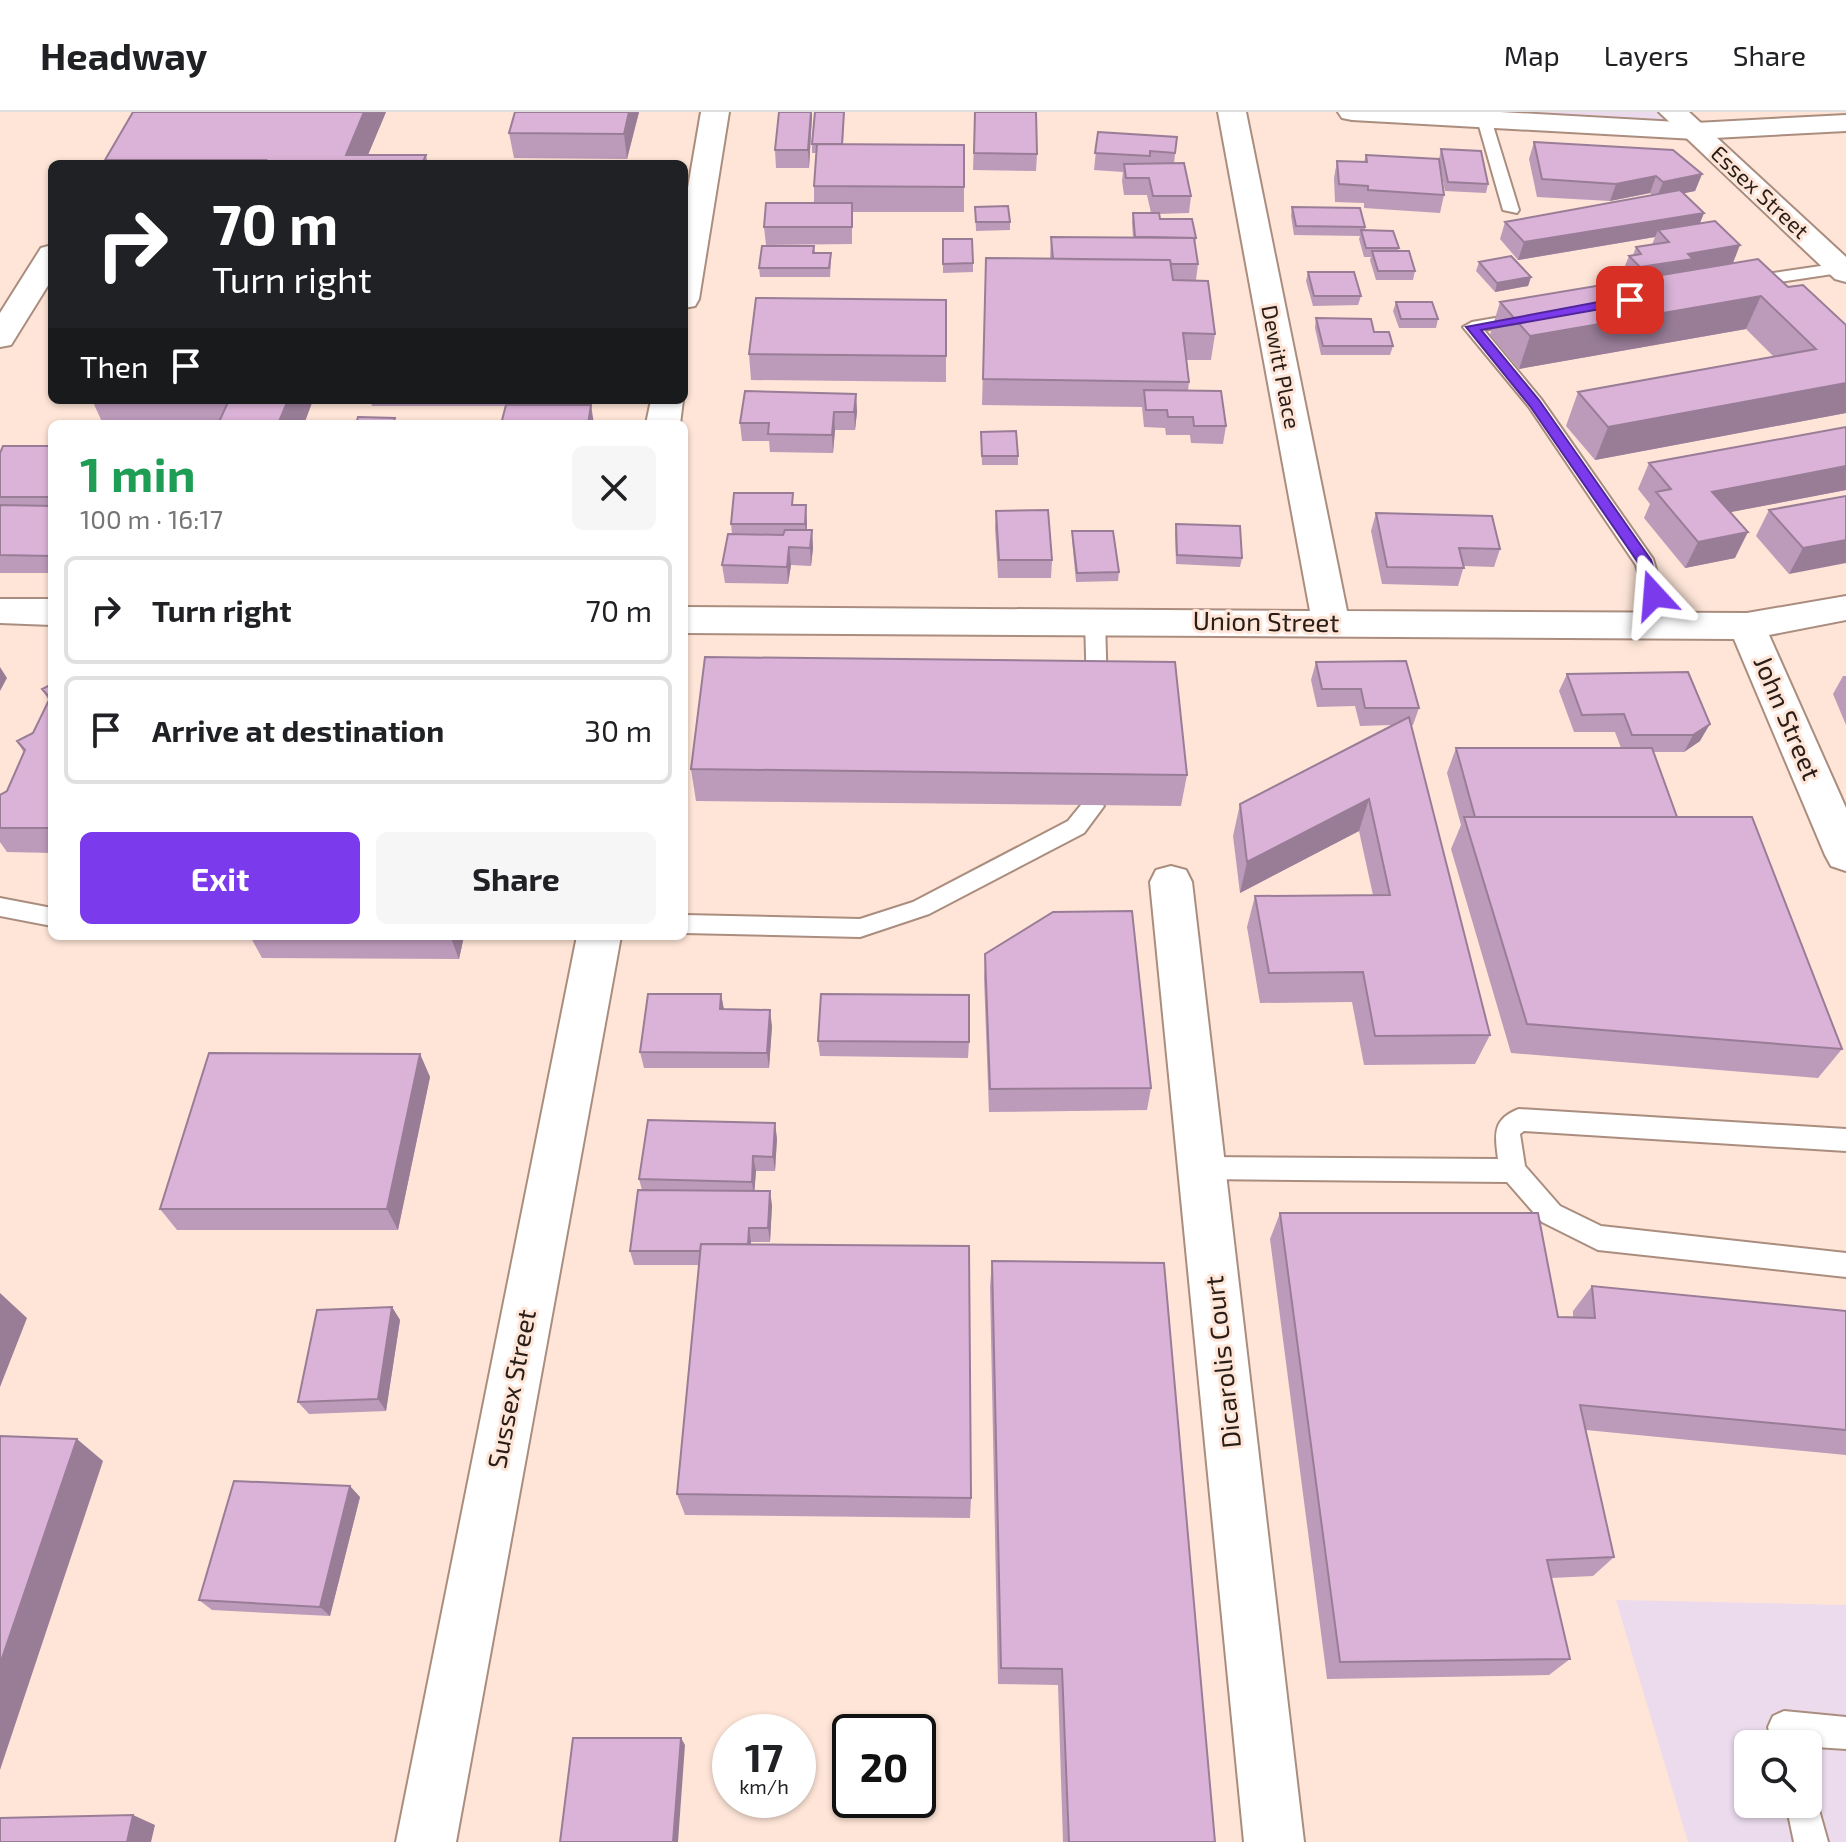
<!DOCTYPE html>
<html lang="en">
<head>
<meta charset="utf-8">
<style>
	:root { --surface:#fff; --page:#f6f6f6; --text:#202124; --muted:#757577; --line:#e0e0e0; --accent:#7c3aed }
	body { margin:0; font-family:"Exo 2",sans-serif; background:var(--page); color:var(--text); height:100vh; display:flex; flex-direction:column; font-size:30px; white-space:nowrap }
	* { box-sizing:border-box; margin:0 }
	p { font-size:26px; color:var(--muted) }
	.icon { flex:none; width:44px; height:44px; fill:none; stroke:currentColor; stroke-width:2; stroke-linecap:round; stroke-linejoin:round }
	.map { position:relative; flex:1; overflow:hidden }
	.panel { position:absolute; left:48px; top:308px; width:640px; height:520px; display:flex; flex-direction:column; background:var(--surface); border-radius:12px; box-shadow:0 2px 6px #0004 }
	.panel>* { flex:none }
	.top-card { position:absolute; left:48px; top:48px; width:640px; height:244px; border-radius:12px; box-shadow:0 2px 6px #0004; background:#202124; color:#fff; overflow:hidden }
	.tools { position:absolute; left:1734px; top:1618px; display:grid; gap:16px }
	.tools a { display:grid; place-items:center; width:88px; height:88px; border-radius:12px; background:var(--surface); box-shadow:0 2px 6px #0004; font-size:40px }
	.speed { position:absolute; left:712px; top:1602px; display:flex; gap:16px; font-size:40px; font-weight:700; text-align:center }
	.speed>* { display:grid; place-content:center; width:104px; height:104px; border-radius:50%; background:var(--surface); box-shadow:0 2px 6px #0004; line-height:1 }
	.speed small { font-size:20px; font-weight:400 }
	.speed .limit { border:4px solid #111; border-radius:12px; background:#fff; color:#111 }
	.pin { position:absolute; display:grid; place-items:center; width:68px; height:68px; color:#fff; margin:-34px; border-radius:16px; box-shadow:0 4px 12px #0006 }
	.me { position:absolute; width:88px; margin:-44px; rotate:341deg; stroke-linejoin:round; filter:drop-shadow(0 0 6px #0008) }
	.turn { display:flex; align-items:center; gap:28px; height:168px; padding:0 32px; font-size:36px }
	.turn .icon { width:104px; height:104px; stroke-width:2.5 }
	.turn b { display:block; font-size:56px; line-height:68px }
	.then { display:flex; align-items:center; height:76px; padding:0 32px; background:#0003; gap:16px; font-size:30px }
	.round { display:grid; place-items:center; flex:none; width:84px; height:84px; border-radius:12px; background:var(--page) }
	.overview { display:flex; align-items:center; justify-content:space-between; height:136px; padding:0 32px }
	h1 { font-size:48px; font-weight:700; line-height:60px; color:#1e9e55 }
	.action { display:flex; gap:16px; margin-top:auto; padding:16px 32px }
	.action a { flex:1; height:92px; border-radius:12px; background:var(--accent); color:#fff; font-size:32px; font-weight:700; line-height:92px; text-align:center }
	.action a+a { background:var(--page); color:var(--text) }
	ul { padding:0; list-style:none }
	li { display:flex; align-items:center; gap:24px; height:108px; margin:0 16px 12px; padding:0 16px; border:4px solid var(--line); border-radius:12px }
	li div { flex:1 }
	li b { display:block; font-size:30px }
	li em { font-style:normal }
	header { display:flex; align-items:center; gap:48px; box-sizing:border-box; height:112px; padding:0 40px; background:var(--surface); border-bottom:2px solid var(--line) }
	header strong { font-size:38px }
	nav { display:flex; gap:44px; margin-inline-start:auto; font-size:28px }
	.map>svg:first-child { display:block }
	.commercial { fill:#ebdbed; fill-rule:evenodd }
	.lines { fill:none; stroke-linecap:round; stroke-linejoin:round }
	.service-casing { stroke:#aa8d7e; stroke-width:4 }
	.minor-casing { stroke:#aa8d7e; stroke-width:4 }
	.tertiary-casing { stroke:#aa8d7e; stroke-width:4 }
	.secondary-casing { stroke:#aa8d7e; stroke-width:4 }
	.service { fill:#fff; fill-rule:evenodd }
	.minor { fill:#fff; fill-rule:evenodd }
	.tertiary { fill:#fff; fill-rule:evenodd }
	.secondary { fill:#fff; fill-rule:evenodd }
	.wall { fill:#bc9aba }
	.shaded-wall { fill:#997d97 }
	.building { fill:#dbb3d8; stroke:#997d97; stroke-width:2 }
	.route { fill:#7c3aed; stroke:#51269a; stroke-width:2 }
	.labels { text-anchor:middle; stroke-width:6; stroke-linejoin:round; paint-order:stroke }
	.far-street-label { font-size:22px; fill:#281d17; stroke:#fee5d7 }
	.street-label { font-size:26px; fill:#281d17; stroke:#fee5d7 }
</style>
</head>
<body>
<header>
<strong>Headway</strong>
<nav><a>Map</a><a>Layers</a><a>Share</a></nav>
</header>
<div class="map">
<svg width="1846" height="1730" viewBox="0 0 1846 1730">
	<rect width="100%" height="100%" fill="#fee5d7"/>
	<path class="commercial" d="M1352,0H1673L1695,19Z
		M1616,1488L1846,1493V1730H1688ZM1748,1632H1808V1692H1748Z"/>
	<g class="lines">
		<g class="service-casing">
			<path id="service" d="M1484,3L1491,7L1519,98L1517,101L1503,98L1477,7Z
				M1841,151L1846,152V160L1746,175L1738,170L1746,165Z
				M1524,201L1532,206L1530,210L1484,218L1541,287L1653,447L1672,513L1669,518H1655L1636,453L1529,295L1463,215L1472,210Z
				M1095,501L1105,508L1107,579L1097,586L1087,579L1085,508Z
				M1093,686L1104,694L1084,721L929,802L860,825L684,821V803L860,807L913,790L1068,709L1085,688Z
				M0,786L52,796V814L0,804Z
				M1519,997L1846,1017V1039L1524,1019L1520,1022L1525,1054L1560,1094L1601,1114L1846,1141V1165L1598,1138L1542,1110L1507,1070L1202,1067L1193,1064L1189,1056L1193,1048L1202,1045L1498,1047C1495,1023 1492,1007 1519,997Z
				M1784,1599L1846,1605V1637L1772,1632L1768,1615L1773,1604Z
				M1808,1678L1814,1680L1828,1730H1794L1786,1692H1808Z"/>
		</g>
		<g class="minor-casing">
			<path id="minor" d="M701,0H729L699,187L695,194L684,196V99Z
				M1218,0H1246L1347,499L1747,501L1846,484V508L1769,523L1846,696V759L1831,754L1825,743L1734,527L684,521V495L1310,499Z
				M52,133V167L11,233L0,235V201L41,136Z
				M651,288H683L680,312H646Z
				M0,487H52V513L0,511Z
				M1171,754L1186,758L1192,770L1304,1730H1244L1150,770L1156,758Z
				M577,824H621L456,1730H396Z"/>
		</g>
		<g class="tertiary-casing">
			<path id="tertiary" d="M1338,0H1500L1695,11L1846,3V19L1695,27L1352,8L1342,6Z"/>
		</g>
		<g class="secondary-casing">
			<path id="secondary" d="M1659,0H1689L1846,145V170L1835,167Z"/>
		</g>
		<use href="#service" class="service"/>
		<use href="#minor" class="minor"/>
		<use href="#tertiary" class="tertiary"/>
		<use href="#secondary" class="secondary"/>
	</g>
	<path class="wall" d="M386,0L368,43H426L428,52H107L105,48Z
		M639,0L627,47L514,46L509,21Z
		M779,0H812L809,56H776L775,38Z
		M844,0L843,33L964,75V100H852V132L766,133L764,115L814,91V74L817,41H812V32Z
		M975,0L1037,42L1036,59L973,58Z
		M1098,20L1177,25L1174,51L1191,84L1189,101L1159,102L1160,107L1196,126L1195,130L1198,152L1196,168L1215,222L1211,248H1187L1189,270L1188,279L1226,314L1223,332L1191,331L1190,323H1166L1165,316L1144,315L1142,295L982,293L986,146L1050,147L1051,125L1133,126L1132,110L1133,101H1151L1147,83H1124L1122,69L1123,60L1094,58Z
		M1534,30L1702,62L1695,79L1684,81L1704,101L1700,111L1733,151L1788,175L1846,213V301L1595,348L1566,314L1578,280L1774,245L1746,217L1519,257L1490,223L1500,190L1629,169L1622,161L1629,144L1633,143L1636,135L1652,133L1655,125L1518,148L1500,127L1505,110L1652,83L1650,81L1610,89L1537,85L1529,47Z
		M1441,37L1488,72L1486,81L1445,79L1439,48L1444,83L1440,101L1364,96V91L1335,90L1334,66L1337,49L1364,50L1366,43L1439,47Z
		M975,95L1010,110V118L976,119Z
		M1292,95L1365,115V119L1399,136L1398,139L1415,159L1413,168H1376L1370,148L1371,145H1364L1359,127L1360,124L1294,123L1291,104Z
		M943,127L973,151V160L943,161Z
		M814,134L815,141L831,150L830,165H760L759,156Z
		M1479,150L1531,165L1528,174L1495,180L1476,159Z
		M1308,160L1361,184L1358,193L1313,194L1306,169Z
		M946,188V270L751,268L749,242Z
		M1396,190L1438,207L1436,216H1399L1393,199Z
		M1316,206L1374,220L1393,234L1390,243H1321L1315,216Z
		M856,282L857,300L855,318H835L833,341L770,340L769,329H742L740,311Z
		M92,288H313L304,312H103Z
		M370,288H539L538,293L595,311L506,294H372Z
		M1846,315V378L1730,400L1735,446L1685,456L1644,406L1650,392L1638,377L1649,351Z
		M981,320L1018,344V353H982Z
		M52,334V461H0V341Z
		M1846,384L1789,462L1756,424L1769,398Z
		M794,393H806L807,418H812L813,436L811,454L791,453L788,472L725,471L722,453L732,422L731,412Z
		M996,399L1052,448L1051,466H998L995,416Z
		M1376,401L1500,437L1494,455L1464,454L1458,474L1382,472L1371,419Z
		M1176,412L1242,446L1240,455L1176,452L1175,421Z
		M1072,419L1119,460L1118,469L1076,470L1072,428Z
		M1316,550L1419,596L1413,613H1411L1490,923L1475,952L1364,953L1352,890L1260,891L1247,815L1255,784L1373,783L1359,719L1240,781L1233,724L1240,692L1391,613L1360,614L1355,594L1317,595L1311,568Z
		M1688,560L1700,629L1684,640H1653L1677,705L1842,937L1818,966L1511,941L1451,737L1461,713L1447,661L1456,636H1621L1615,620H1574L1559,579L1567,562Z
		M1843,564H1846V613L1833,582Z
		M52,572V741L7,740L0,730V716L7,679L24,641L17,629L33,621L49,589L42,577Z
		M691,657L1187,663L1181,694L696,689Z
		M250,824H464L459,847L262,846Z
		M985,842L1151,976L1147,998L989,1000L984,866Z
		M721,882L724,898L772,914L769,956H644L640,940Z
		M818,929L969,930L968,946L820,944Z
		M420,942L430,965L398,1118H177L160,1097Z
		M777,1026L775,1059H756L754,1079L772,1093L770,1130H751V1132L971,1386L970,1406L685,1403L677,1382L699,1153H634L630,1139L642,1078L639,1067Z
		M1280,1101L1558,1205H1573V1199L1592,1174L1846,1199V1343L1586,1318L1614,1445L1593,1464L1551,1466L1570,1547L1549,1563L1327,1567L1270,1127Z
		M992,1149L1215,1730H1063L1058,1573L998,1572L990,1175Z
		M392,1195L400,1208L386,1299L309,1302L298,1290Z
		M360,1385L330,1504L212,1498L199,1488Z"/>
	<path class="shaded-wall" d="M364,0H386L364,52L346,43Z
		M629,0H639L627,47L624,22Z
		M811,0H812V6L809,56L808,38Z
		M1702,62L1695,79L1656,87L1663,70Z
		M1656,64L1650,81L1610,89L1616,72Z
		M1704,101L1697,118H1658L1655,125L1518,148L1524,130Z
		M1740,133L1733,151L1633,173L1640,155L1688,142Z
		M1531,165L1528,174L1495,180L1497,171Z
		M1761,184L1746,217L1519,257L1530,224Z
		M1846,271V301L1595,348L1608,315Z
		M856,282L857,300L855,318L854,300Z
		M288,288H313L304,312H278Z
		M591,293L594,312H588Z
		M834,300L835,318L833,341L832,323Z
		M1846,354V378L1700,406L1712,380Z
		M806,393L807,411L806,430L805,412Z
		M812,418L813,436L811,454L810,436Z
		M1748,420L1735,446L1685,456L1698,430Z
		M1846,428V451L1789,462L1803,436Z
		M789,435L791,453L788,472L787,455Z
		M0,555L7,566L0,579Z
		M1710,612L1700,629L1684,640L1693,623Z
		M1369,687L1359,719L1240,781L1247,750Z
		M450,824H464L459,847Z
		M721,882L724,898L720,897Z
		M770,898L772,914L769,956L767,941Z
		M420,942L430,965L398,1118L387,1097Z
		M775,1011L777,1026L775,1059L773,1045Z
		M753,1044L756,1059L754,1085L752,1070Z
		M770,1079L772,1093L770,1130L768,1116Z
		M749,1116L751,1130L750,1154L747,1140Z
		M0,1181L27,1206L0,1275Z
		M392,1195L400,1208L386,1299L378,1287Z
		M77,1327L103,1349L0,1658V1552Z
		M350,1374L360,1385L330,1504L320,1495Z
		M681,1626L685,1633L678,1730H673Z
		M133,1703L155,1713L151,1730H127Z"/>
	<path class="building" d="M133,0H364L346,43H426L422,52H264L266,48H105Z
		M515,0H629L624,22L509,21Z
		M779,0H811L808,38H775Z
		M815,0H844L842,32H812Z
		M975,0H1036L1037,42L974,41Z
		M1098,20L1177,25L1175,41L1150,39V44L1095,41Z
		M1534,30L1673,38L1702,62L1663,70L1656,64L1616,72L1542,67Z
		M817,32L964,33V75L814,74Z
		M1441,37L1481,39L1488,72L1448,70Z
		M1366,43L1439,47L1444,83L1368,78V74L1339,72L1337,49L1367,50Z
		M1184,51L1191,84H1153L1149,66H1126L1124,52Z
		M1680,78L1704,101L1524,130L1505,110Z
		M766,91H852V115H764Z
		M1008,94L1010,110H976L975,95Z
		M1292,95L1360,96L1365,115L1296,114Z
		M1133,101H1159L1160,107H1192L1196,126L1135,125Z
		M1715,109L1740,133L1688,142L1693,147L1640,155L1629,144L1641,142L1636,135L1669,130L1658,118Z
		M1361,118L1393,119L1399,136H1366Z
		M1051,125L1194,126L1198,152H1171L1170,148L1053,147Z
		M943,127H972L973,151L943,152Z
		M762,134H814L813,141H831L829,156H759Z
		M1372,139H1409L1415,159H1378Z
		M1511,144L1531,165L1497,171L1479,150Z
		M986,146L1170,148L1173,168L1208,169L1215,222L1183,221L1189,270L983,267Z
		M1758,147L1788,175L1803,173L1846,213V271L1608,315L1578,280L1816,237L1761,184L1530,224L1500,190Z
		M1308,160H1354L1361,184H1314Z
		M756,186L946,188V244L749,242Z
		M1396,190H1432L1438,207H1401Z
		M1316,206L1371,207L1374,220H1389L1393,234H1323Z
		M1144,278L1221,279L1226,314H1194L1193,305H1168L1167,298H1146Z
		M745,279L856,282L854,300H834L832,323L768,322L769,311H740Z
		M229,288H288L278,312H218Z
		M506,293H591L588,312H501Z
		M358,305L395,306L393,312H356Z
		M1846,315V354L1712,380L1748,420L1698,430L1656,380L1671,377L1649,351Z
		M1016,319L1018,344H982L981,320Z
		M3,334H52V385H0V341Z
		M734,381H793L792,393H806L805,412H731Z
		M1846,384V428L1803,436L1769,398Z
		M0,393L52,394V444L0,443Z
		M1048,398L1052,448H999L996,399Z
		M1376,401L1492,404L1500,437L1459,436L1464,456L1387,455Z
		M1176,412L1240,414L1242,446L1177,443Z
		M785,418H812L810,436L789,435L787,455L722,453L728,422L783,423Z
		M1072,419H1113L1119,460L1077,461Z
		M705,545L1175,550L1187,663L691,657Z
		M1406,549L1419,596H1365L1361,577H1322L1316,550Z
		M1688,560L1710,612L1693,623H1632L1624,602L1582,603L1567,562Z
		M52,572V716H0V683L7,679L25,638L17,629L33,621L50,586L42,577Z
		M1409,605L1490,923L1375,924L1363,860L1269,861L1255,784L1390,783L1369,687L1247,750L1240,692Z
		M1456,636H1652L1677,705H1475Z
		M1464,705H1752L1842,937L1527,912Z
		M1132,799L1151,976L990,977L985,842L1053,800Z
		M648,882H721L720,897L770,898L767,941L640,940Z
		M821,882L969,883V930L818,929Z
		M209,941L420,942L387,1097H160Z
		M648,1008L775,1011L773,1045L753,1044L752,1070L639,1067Z
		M638,1078L770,1079L768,1116H749L748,1132H701L700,1139H630Z
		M1280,1101H1538L1558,1205L1595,1206L1592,1174L1846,1199V1318L1580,1293L1614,1445L1547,1448L1570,1547L1340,1550Z
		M701,1132L969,1134L971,1386L677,1382Z
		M992,1149L1164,1151L1215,1730H1069L1062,1557L1001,1556Z
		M392,1195L378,1287L298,1290L317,1198Z
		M0,1324L77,1327L0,1552Z
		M234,1369L350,1374L320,1495L199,1488Z
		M573,1626H681L673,1730H560Z
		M133,1703L127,1730H0V1706Z"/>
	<path class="route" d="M1630,184L1635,185V191L1481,218L1539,288L1651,448L1662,483L1654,488L1647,483L1639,452L1530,294L1466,215Z"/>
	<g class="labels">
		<g class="far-street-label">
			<text transform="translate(1760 80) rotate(43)" y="8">Essex Street</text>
			<text transform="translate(1281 255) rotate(79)" y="8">Dewitt Place</text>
		</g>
		<g class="street-label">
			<text transform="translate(1266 510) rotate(1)" y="9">Union Street</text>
			<text transform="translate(1787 606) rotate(67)" y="9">John Street</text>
			<text transform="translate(1223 1250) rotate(-96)" y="9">Dicarolis Court</text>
			<text transform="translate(512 1277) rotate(-79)" y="9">Sussex Street</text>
		</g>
	</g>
</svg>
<div class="tools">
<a><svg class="icon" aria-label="search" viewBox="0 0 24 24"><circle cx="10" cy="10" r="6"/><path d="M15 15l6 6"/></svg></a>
</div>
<div class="speed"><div>17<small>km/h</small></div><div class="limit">20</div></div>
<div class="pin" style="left:1630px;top:188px;background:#d93025"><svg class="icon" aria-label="arrive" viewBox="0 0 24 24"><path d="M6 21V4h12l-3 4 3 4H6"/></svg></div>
<svg class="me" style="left:1654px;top:483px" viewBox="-20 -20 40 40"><path d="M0-17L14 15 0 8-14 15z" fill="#7c3aed" stroke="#fff" stroke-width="4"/></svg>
<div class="top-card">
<div class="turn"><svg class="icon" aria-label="right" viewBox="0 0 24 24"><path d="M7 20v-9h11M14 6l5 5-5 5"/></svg><div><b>70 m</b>Turn right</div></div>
<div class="then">Then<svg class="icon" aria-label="arrive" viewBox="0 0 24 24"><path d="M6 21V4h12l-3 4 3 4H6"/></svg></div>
</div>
<section class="panel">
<div class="overview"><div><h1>1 min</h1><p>100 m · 16:17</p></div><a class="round"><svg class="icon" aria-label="close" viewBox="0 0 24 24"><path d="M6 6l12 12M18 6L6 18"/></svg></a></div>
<ul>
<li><svg class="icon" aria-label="right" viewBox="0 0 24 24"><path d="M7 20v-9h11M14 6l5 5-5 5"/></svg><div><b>Turn right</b></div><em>70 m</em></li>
<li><svg class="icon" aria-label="arrive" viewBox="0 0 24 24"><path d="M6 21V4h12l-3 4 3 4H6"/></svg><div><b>Arrive at destination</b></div><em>30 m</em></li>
</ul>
<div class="action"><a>Exit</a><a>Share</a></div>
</section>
</div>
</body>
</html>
